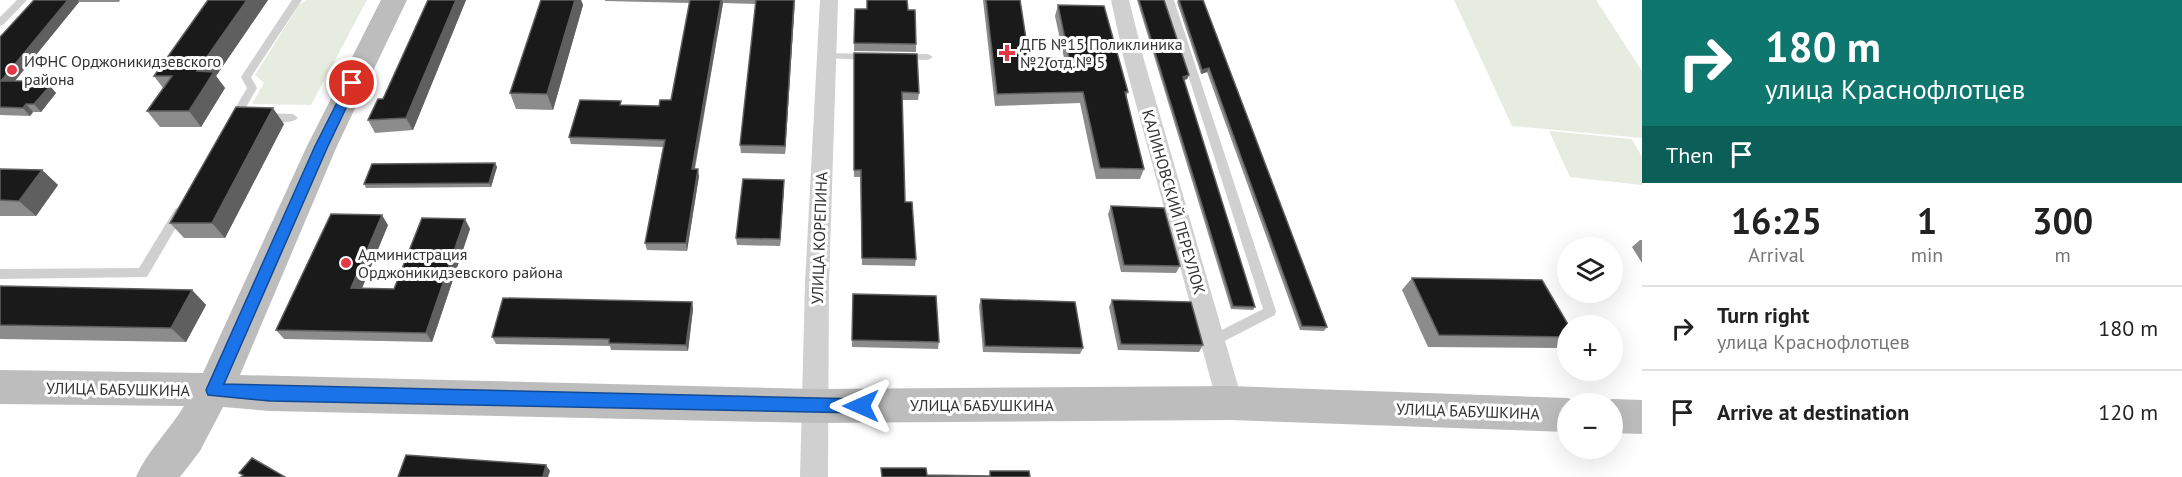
<!DOCTYPE html>
<html lang="en">
<head>
<meta charset="utf-8">
<style>
	:root { --surface:#fff; --page:#f2f2f2; --text:#222; --muted:#767676; --line:#e0e0e0 }
	body { margin:0; font-family:"PT Sans",sans-serif; background:var(--page); color:var(--text); height:100vh; display:flex; flex-direction:column; font-size:22px; white-space:nowrap }
	* { box-sizing:border-box; margin:0 }
	p { font-size:20px; color:var(--muted) }
	.icon { flex:none; width:33px; height:33px; fill:none; stroke:currentColor; stroke-width:2; stroke-linecap:round; stroke-linejoin:round }
	.map { position:relative; flex:1; overflow:hidden }
	.panel { display:flex; flex-direction:column; background:var(--surface); width:540px }
	.panel>* { flex:none }
	.guide { background:#0f766e; color:#fff; overflow:hidden }
	.fabs { position:absolute; left:1557px; top:237px; display:grid; gap:12px }
	.fabs a { display:grid; place-items:center; width:66px; height:66px; border-radius:50%; background:var(--surface); box-shadow:0 6px 24px #0002; font-size:30px }
	.pin { position:absolute; display:grid; place-items:center; width:51px; height:51px; color:#fff; margin:-26px; border:3px solid #fff; border-radius:50%; box-shadow:0 2px 6px #0007 }
	.me { position:absolute; width:66px; margin:-33px; rotate:270deg; stroke-linejoin:round; filter:drop-shadow(0 0 4px #0008) }
	.turn { display:flex; align-items:center; gap:21px; height:126px; padding:0 24px; font-size:27px }
	.turn .icon { width:78px; height:78px; stroke-width:2.5 }
	.turn b { display:block; font-size:42px; line-height:51px }
	.then { display:flex; align-items:center; height:57px; padding:0 24px; background:#0003; gap:12px; font-size:22px }
	.eta { display:flex; justify-content:space-evenly; align-items:center; height:102px; text-align:center }
	.eta b { font-size:36px; font-weight:700; line-height:42px }
	ul { padding:0; list-style:none }
	li { display:flex; align-items:center; gap:18px; height:84px; padding:0 24px; border-top:2px solid var(--line) }
	li div { flex:1 }
	li b { display:block; font-size:22px }
	li em { font-style:normal }
	main { display:flex; flex:1; min-height:0 }
	.map>svg:first-child { display:block }
	.green { fill:#e6ecdf }
	.lines { fill:none; stroke-linecap:round; stroke-linejoin:round }
	.lane { fill:#d0d0d0; fill-rule:evenodd }
	.street { fill:#d0d0d0; fill-rule:evenodd }
	.secondary { fill:#bdbdbd; fill-rule:evenodd }
	.wall { fill:#8c8c8c }
	.shaded-wall { fill:#5f5f5f }
	.building { fill:#1a1a1a; stroke:#5f5f5f; stroke-width:1.5 }
	.route { fill:#1a73e8; stroke:#114b97; stroke-width:1.5 }
	.poi-dot { fill:#e63946; stroke:#fff; stroke-width:2 }
	.labels { text-anchor:middle; stroke-width:6; stroke-linejoin:round; paint-order:stroke }
	.poi-label { font-size:16px; fill:#333; stroke:#fff; text-anchor:start }
	.street-label { font-size:16px; fill:#333; stroke:#fff }
</style>
</head>
<body>
<main>
<div class="map">
<svg width="1642" height="477" viewBox="0 0 1642 477">
	<rect width="100%" height="100%" fill="#fff"/>
	<path class="green" d="M306,0H367L311,105L252,104L264,83L255,75L299,5Z
		M1454,0H1596L1642,71V138L1512,126Z
		M1549,131L1632,139L1642,157V185L1570,177Z"/>
	<g class="lines">
		<path class="lane" d="M17,0H27L3,25L0,26V17Z
			M292,0H302L251,77L257,88L236,125H228L227,122L247,88L241,77Z
			M1164,0H1174L1276,311L1275,315L1213,347L1208,345L1206,341L1208,337L1263,309Z
			M828,53L870,54L875,57L870,60L824,58V54Z
			M902,54H928L933,57L928,60L898,59L897,57Z
			M263,113L293,114L298,118C291,125 265,123 258,117Z
			M179,207L185,212L147,277L0,279V269L139,268L175,209Z"/>
		<path class="street" d="M820,0H838L829,283L828,477H800L805,283Z
			M1111,0H1129L1144,60L1243,403L1239,411L1230,415L1221,411L1217,403L1124,60Z"/>
		<path class="secondary" d="M381,0H407L337,146L240,375L815,389L1230,386L1568,398L1582,404H1568V432L1230,420L815,423L270,411L223,407L200,451L180,477H136C147,451 169,431 184,406L0,404V370L203,373L307,146Z
			M1612,399L1642,400V434L1612,433V404H1599Z"/>
	</g>
	<path class="wall" d="M34,0H120L119,2H79L15,81L50,86L56,93L41,112H33L30,116L0,115V37Z
		M208,0H268L216,76L225,88L201,127H160L147,111L163,88L154,76Z
		M428,0H466L413,130L375,133L368,120L383,99Z
		M541,0H581L583,5L553,110L516,109L510,93Z
		M605,0H795L785,154L741,153L740,145L756,4L723,3L695,169L699,176L687,251L647,250L645,243L663,147L571,144L569,137L622,105L659,106L671,100L689,3L605,1Z
		M983,0H1020L1029,58H1064L1055,16L1058,5L1128,92L1126,97L1144,169L1140,179H1096L1080,103L995,106Z
		M1137,0H1164L1189,75L1187,79L1184,80L1255,307L1253,310L1231,309Z
		M1178,0H1203L1327,327L1324,331L1300,330L1207,72L1201,74L1177,2Z
		M855,9L908,10L916,44V52L854,51Z
		M854,53L919,93L918,100H902L905,202L916,259L915,266L862,265L860,177H854Z
		M284,124L225,238H184L170,223Z
		M495,163L497,167L491,187L366,188L364,184Z
		M0,169L42,170L58,185L36,216H0Z
		M784,180V187L780,246L737,245L736,238Z
		M1111,206L1180,266L1176,273L1121,272L1108,214Z
		M465,219L470,229L432,342L284,339L276,330L388,225L362,288L394,289Z
		M1640,240H1642V263L1632,247Z
		M1412,278L1568,326V344L1561,348L1428,347L1402,290Z
		M0,286L192,290L206,305L186,342L0,339Z
		M853,294L939,342L938,349L852,347Z
		M981,299L1083,348L1080,354L983,352L979,306Z
		M1112,300L1203,345L1199,352L1118,350L1109,307Z
		M692,302L693,309L688,351L611,350L610,346L496,344L492,337Z"/>
	<path class="shaded-wall" d="M68,0H78L79,2L9,88L1,81Z
		M247,0H268L216,76L225,88L201,127L189,111L197,71Z
		M456,0H466L413,130L406,118Z
		M575,0H581L583,5L553,110L547,94Z
		M721,0H722L723,3L693,176L692,169Z
		M794,0H795L785,154V146Z
		M1209,68L1207,72L1201,74L1202,70Z
		M1189,75L1187,79L1181,81L1183,77Z
		M42,81L48,87L50,86L56,93L41,112L34,104Z
		M26,104L33,112L30,116L23,108Z
		M273,108L284,124L225,238L212,223Z
		M495,163L497,167L491,187L489,183Z
		M698,169L699,176L687,251L686,243Z
		M42,170L58,185L36,216L19,201Z
		M784,180V187L780,246V239Z
		M382,215L388,225L358,298L351,288Z
		M465,219L470,229L432,342L426,333Z
		M192,290L206,305L186,342L171,328Z
		M692,302L693,309L688,351L686,345Z
		M546,465L550,471L548,477H543Z"/>
	<path class="building" d="M34,0H68L1,81H42L40,85L50,86L34,104H26L23,108L0,107V37Z
		M208,0H247L197,71L214,72L189,111H147L172,76H154Z
		M428,0H456L406,118L368,120L378,99H383Z
		M541,0H575L547,94L510,93Z
		M690,0H721L692,169H698L686,243H645L665,140L569,137L580,100L621,101L620,105L659,106L660,100H671Z
		M756,0H794L785,146L740,145Z
		M867,0H907L908,10H915L916,44L854,43L855,9H867Z
		M986,0H1020L1029,58H1069L1058,5L1104,6L1128,92H1125L1144,169L1100,168L1083,92L997,94Z
		M1139,0H1164L1189,75L1183,77L1255,307L1233,306Z
		M1179,0H1203L1327,327L1302,326L1209,68L1202,70Z
		M854,53L917,54L919,93L902,92L905,202H912L916,259L862,258L861,170H854Z
		M236,107L273,108L212,223H170Z
		M495,163L489,183L364,184L372,164Z
		M0,169L42,170L19,201L0,200Z
		M743,179L784,180L780,239L736,238Z
		M1111,206L1164,208L1180,266L1124,265Z
		M331,214L382,215L351,288L394,289L422,218L465,219L426,333L276,330Z
		M1412,278L1542,280L1569,326H1568V337L1439,335Z
		M0,286L192,290L171,328L0,325Z
		M853,294L936,296L939,342L852,340Z
		M503,298L692,302L686,345L609,343V339L492,337Z
		M981,299L1075,302L1083,348L985,346Z
		M1112,300L1191,302L1203,345L1121,344Z
		M406,455L546,465L543,477H398Z
		M252,458L285,477H241L243,475L239,473Z
		M881,468H926L927,475L990,476V471H1029L1030,477H882Z"/>
	<path class="route" d="M352,79L358,83L328,146L224,384L861,399L866,401L869,406L866,411L861,413L270,401L208,395L206,390L315,146L347,83Z"/>
	<g class="poi-dot">
		<path d="M1004 44h6v6h6v6h-6v6h-6v-6h-6v-6h6z"/>
		<circle cx="12" cy="70" r="6"/>
		<circle cx="346" cy="263" r="6"/>
	</g>
	<g class="labels">
		<g class="poi-label">
			<text x="1020" y="50">ДГБ №15 Поликлиника<tspan x="1020" dy="18">№2 отд.№ 5</tspan></text>
			<text x="24" y="67">ИФНС Орджоникидзевского<tspan x="24" dy="18">района</tspan></text>
			<text x="358" y="260">Администрация<tspan x="358" dy="18">Орджоникидзевского района</tspan></text>
		</g>
		<g class="street-label">
			<text transform="translate(1174 202) rotate(74)" y="6">КАЛИНОВСКИЙ ПЕРЕУЛОК</text>
			<text transform="translate(819 238) rotate(-88)" y="6">УЛИЦА КОРЕПИНА</text>
			<text transform="translate(118 389) rotate(1)" y="6">УЛИЦА БАБУШКИНА</text>
			<text x="982" y="411">УЛИЦА БАБУШКИНА</text>
			<text transform="translate(1468 411) rotate(2)" y="6">УЛИЦА БАБУШКИНА</text>
		</g>
	</g>
</svg>
<div class="fabs">
<a><svg class="icon" aria-label="layers" viewBox="0 0 24 24"><path d="M12 4l9 5-9 5-9-5zM3 14l9 5 9-5"/></svg></a>
<a>+</a>
<a>−</a>
</div>
<div class="pin" style="left:352px;top:83px;background:#d93025"><svg class="icon" aria-label="arrive" viewBox="0 0 24 24"><path d="M6 21V4h12l-3 4 3 4H6"/></svg></div>
<svg class="me" style="left:861px;top:406px" viewBox="-20 -20 40 40"><path d="M0-17L14 15 0 8-14 15z" fill="#1a73e8" stroke="#fff" stroke-width="4"/></svg>
</div>
<section class="panel">
<div class="guide">
<div class="turn"><svg class="icon" aria-label="right" viewBox="0 0 24 24"><path d="M7 20v-9h11M14 6l5 5-5 5"/></svg><div><b>180 m</b>улица Краснофлотцев</div></div>
<div class="then">Then<svg class="icon" aria-label="arrive" viewBox="0 0 24 24"><path d="M6 21V4h12l-3 4 3 4H6"/></svg></div>
</div>
<div class="eta">
<div><b>16:25</b><p>Arrival</p></div>
<div><b>1</b><p>min</p></div>
<div><b>300</b><p>m</p></div>
</div>
<ul>
<li><svg class="icon" aria-label="right" viewBox="0 0 24 24"><path d="M7 20v-9h11M14 6l5 5-5 5"/></svg><div><b>Turn right</b><p>улица Краснофлотцев</p></div><em>180 m</em></li>
<li><svg class="icon" aria-label="arrive" viewBox="0 0 24 24"><path d="M6 21V4h12l-3 4 3 4H6"/></svg><div><b>Arrive at destination</b></div><em>120 m</em></li>
</ul>
</section>
</main>
</body>
</html>
